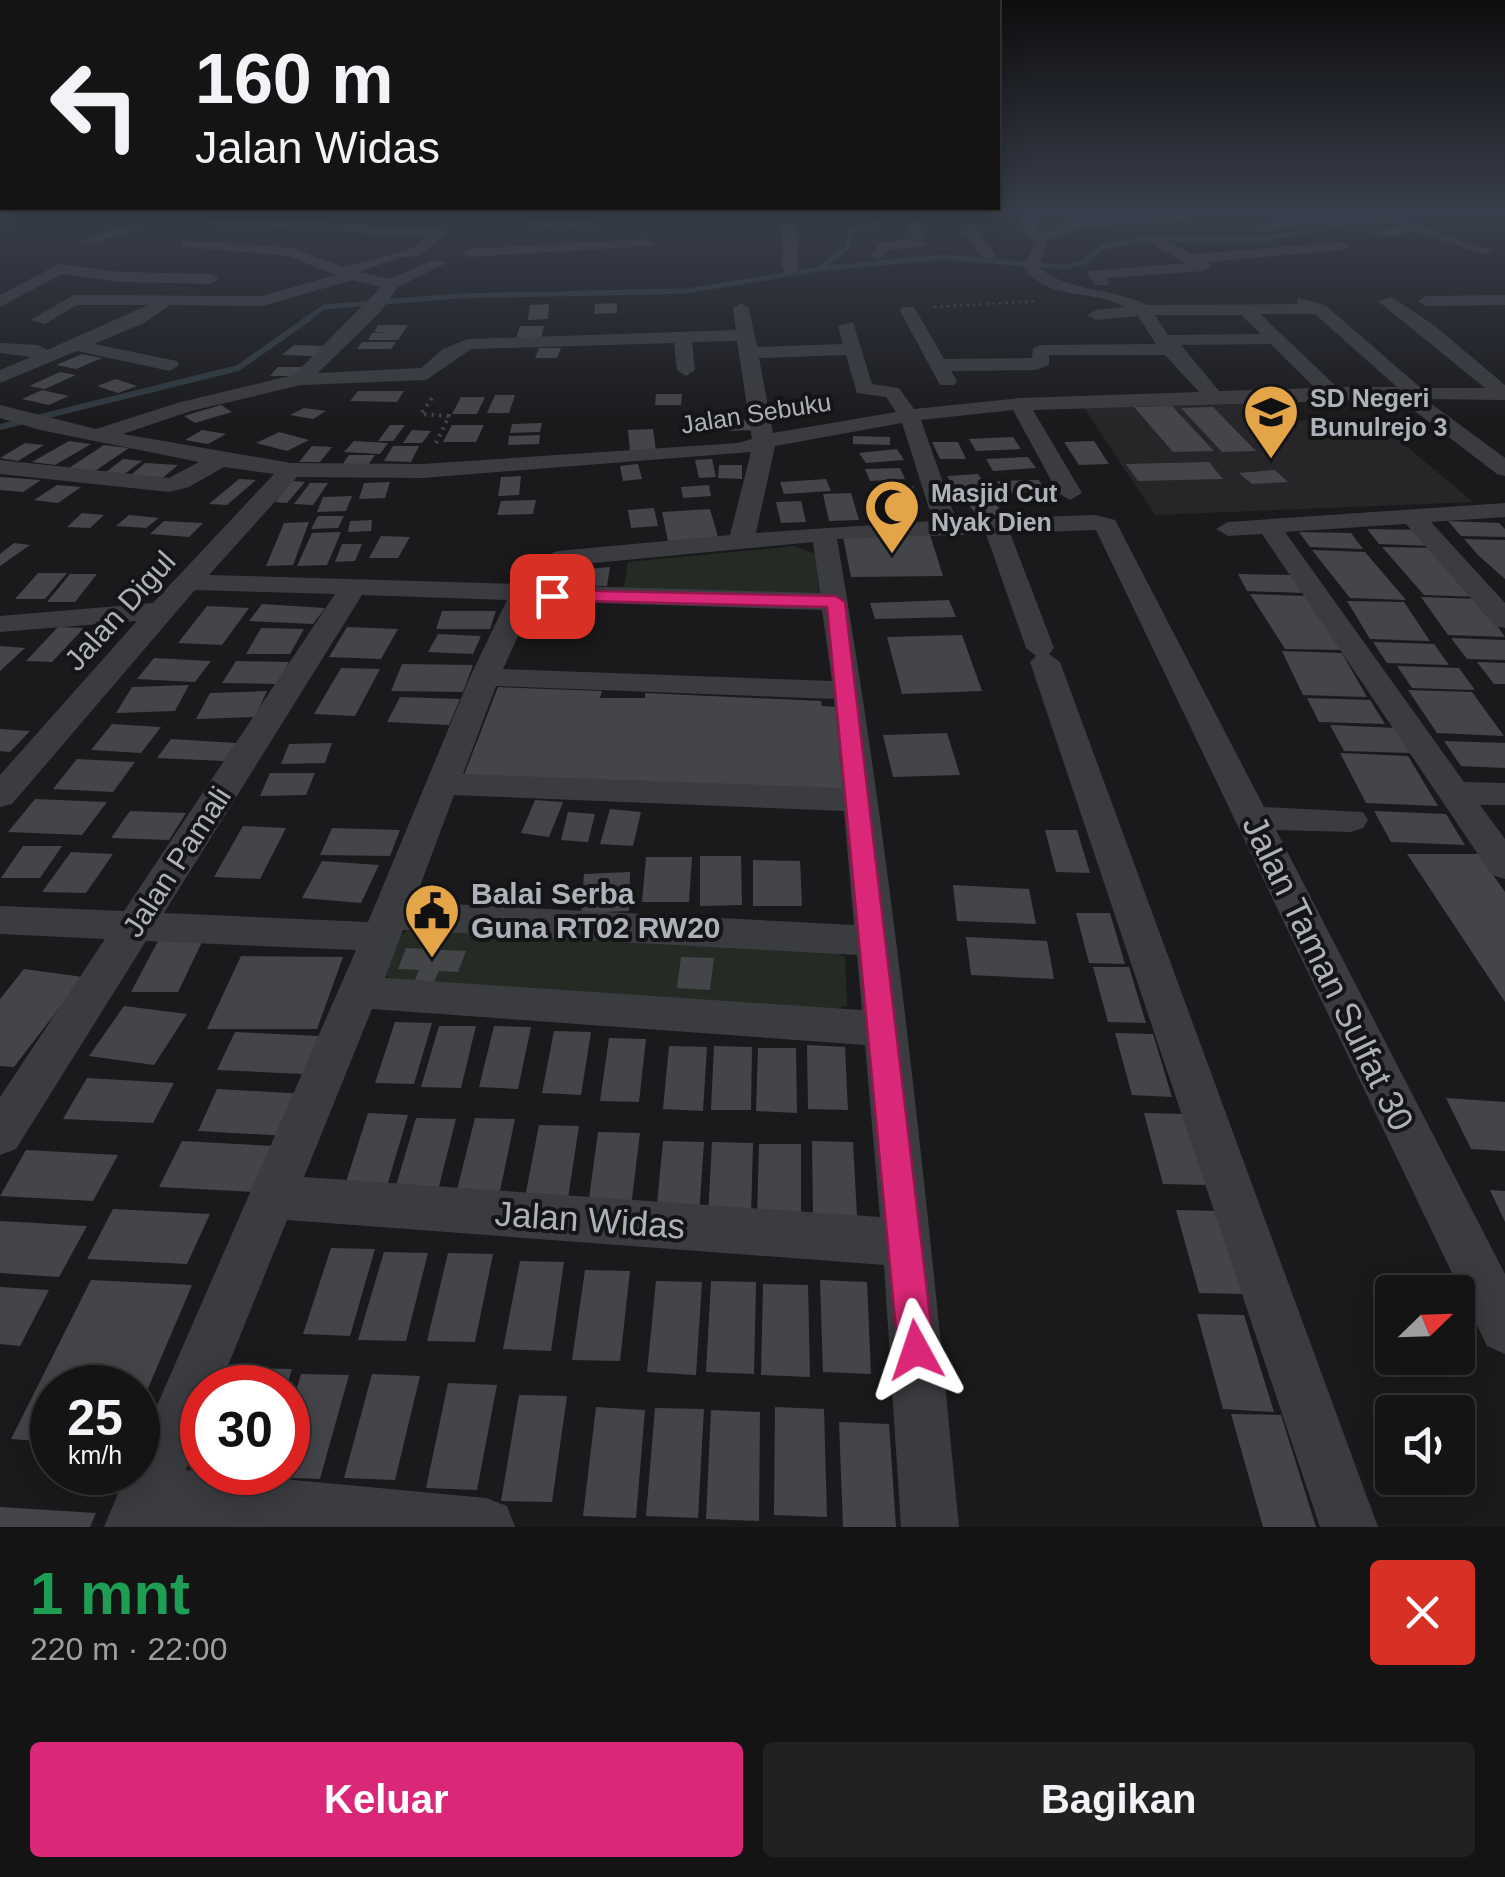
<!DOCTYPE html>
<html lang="id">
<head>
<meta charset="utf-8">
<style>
	:root { --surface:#141415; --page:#212122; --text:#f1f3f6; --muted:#9d9ea0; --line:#333334; --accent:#db2777 }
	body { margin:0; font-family:Helvetica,sans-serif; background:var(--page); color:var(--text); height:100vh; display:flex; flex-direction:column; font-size:38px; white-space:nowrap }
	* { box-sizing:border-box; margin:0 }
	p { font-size:32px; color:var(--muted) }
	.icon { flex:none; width:55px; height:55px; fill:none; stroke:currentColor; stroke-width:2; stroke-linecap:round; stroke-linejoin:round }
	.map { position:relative; height:1527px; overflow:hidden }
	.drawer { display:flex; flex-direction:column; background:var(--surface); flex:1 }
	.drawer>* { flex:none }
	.banner { position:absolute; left:0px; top:0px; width:1000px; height:210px; box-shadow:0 5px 25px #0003,0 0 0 2px var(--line); background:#141415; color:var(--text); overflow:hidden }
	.needle { width:65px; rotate:67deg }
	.buttons { position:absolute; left:1375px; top:1275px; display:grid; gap:20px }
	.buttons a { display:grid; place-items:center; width:100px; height:100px; border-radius:10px; background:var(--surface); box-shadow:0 5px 25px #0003,0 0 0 2px var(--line); font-size:50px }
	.speed { position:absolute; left:30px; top:1365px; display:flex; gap:20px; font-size:50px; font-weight:700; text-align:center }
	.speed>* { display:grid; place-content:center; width:130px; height:130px; border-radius:50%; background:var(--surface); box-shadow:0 5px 25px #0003,0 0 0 2px var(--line); line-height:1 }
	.speed small { font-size:25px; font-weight:400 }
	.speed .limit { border:15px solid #d22; background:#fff; color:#111 }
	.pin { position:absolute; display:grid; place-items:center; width:85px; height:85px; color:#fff; margin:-42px; border-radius:20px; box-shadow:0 5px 15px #0006 }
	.me { position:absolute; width:110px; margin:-55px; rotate:355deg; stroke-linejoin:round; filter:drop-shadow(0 0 8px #0008) }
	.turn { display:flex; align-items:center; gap:35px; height:210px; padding:0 30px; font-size:45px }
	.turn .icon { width:130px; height:130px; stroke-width:2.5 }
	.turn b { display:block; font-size:70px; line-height:85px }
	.round { display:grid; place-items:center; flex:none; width:105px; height:105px; border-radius:10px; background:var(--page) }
	.overview { display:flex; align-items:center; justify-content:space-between; height:170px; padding:0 30px }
	h1 { font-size:60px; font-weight:600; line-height:75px; color:#1e9e55 }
	.cta { display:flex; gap:20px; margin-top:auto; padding:20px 30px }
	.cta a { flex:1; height:115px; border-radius:10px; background:var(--accent); color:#fff; font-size:40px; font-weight:600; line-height:115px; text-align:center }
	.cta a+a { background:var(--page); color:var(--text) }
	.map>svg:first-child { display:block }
	.built { fill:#262628 }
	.green { fill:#242b24 }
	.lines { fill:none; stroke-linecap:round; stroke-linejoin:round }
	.stream-far1 { stroke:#30393f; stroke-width:5 }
	.stream { stroke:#30393f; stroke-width:6 }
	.building { fill:#444548 }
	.path-far1 { stroke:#414347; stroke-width:2.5; stroke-dasharray:2.5 4; stroke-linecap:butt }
	.path { stroke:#414347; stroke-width:4; stroke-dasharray:2.5 5; stroke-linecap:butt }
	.minor { fill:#3b3c40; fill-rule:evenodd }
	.route { fill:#db2777; stroke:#8e194d; stroke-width:2.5 }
	.labels { text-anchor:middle; stroke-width:8; stroke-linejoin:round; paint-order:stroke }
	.far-poi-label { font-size:25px; font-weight:bold; fill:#adb2ba; stroke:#151517; text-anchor:start }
	.far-street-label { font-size:25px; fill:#adb2ba; stroke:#151517 }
	.street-label { font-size:30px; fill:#adb2ba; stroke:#151517 }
	.poi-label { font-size:30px; font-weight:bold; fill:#adb2ba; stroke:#151517; text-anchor:start }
	.near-street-label { font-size:35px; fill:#adb2ba; stroke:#151517 }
</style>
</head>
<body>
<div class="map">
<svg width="1505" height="1527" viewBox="0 0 1505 1527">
	<rect width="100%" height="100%" fill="#1a1a1c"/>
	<path class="built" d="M1273,399L1296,421L1373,418L1473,502L1155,515L1084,408Z"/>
	<path class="green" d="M795,546L815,554L819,592L812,596L623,591L628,562Z
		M407,931L832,950L845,957L847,1005L836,1009L389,980L384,972L400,935Z"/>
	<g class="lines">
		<path class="stream-far1" d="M822,266L847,248L852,231L892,217L873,211
			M304,321L324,307L458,296L686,291L819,269L943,257L1065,267L1084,262L1103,247L1141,239H1265L1389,215L1451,211"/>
		<path class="stream" d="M0,427L238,368L308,319"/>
	</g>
	<path class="building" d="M1403,226L1418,231L1387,237L1371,232Z
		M617,303V313L594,314L595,304Z
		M549,304L548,319L528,320L530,305Z
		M378,325H408L398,340H368L372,333H387L374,332Z
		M520,326H544L541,339H516Z
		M362,342H396L391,349H357Z
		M294,345L325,346L314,356L282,355Z
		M539,348H561L557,358H535Z
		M82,354L102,358L76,369L56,365Z
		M278,367H309L301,376H270Z
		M60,372L76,375L45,389L29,386Z
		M116,379L137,386L118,393L97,386Z
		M42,390L69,396L49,405L22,399Z
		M358,391H404L397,402L350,401Z
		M656,394H682L681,405H655Z
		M495,395H515L509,413H487Z
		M461,397H485L477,414H452Z
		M221,405L232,412L195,423L184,416Z
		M1172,406L1214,451L1173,452L1134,407Z
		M1213,407L1256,451L1222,452L1181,408Z
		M304,408L326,411L313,419L290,415Z
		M756,419L758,430L719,431L718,421Z
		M542,423L540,432L510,433L512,424Z
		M390,425H405L393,441H378Z
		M452,425H484L476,442H443Z
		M653,429L656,451L630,452L628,430Z
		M202,430L226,434L208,444L185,440Z
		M412,430L431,431L422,443H403Z
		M279,432L309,440L287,451L256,443Z
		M540,435L539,444L508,445L509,436Z
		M853,436L890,437V445L853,444Z
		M1013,437L1021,449L976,451L969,439Z
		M69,441L91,444L55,465L32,462Z
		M354,441L388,443L380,454L344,452Z
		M1094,441L1109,464L1079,465L1064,442Z
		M932,442H958L966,459H940Z
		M25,443L44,445L18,461L0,458Z
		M104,445L129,448L95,471L69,468Z
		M312,446L332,447L320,462H299Z
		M393,446H419L411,462L384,461Z
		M897,449L904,460L866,463L859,453Z
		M349,455H375L368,465H342Z
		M1028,457L1036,468L993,471L986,459Z
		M123,459L142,461L120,477L101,476Z
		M712,459L716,477L699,478L695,460Z
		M1209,462L1223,479L1138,481L1126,464Z
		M145,463L178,465L159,481L126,479Z
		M638,464L642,479L623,481L620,466Z
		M719,465H742V479L718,478Z
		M900,468L905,479L870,481L865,469Z
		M1275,470L1288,482L1252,484L1239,473Z
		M978,474L989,490L957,492L947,476Z
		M521,476L519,495L498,496L501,477Z
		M0,477L41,480L23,492L0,490Z
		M239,479L256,480L227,505L209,504Z
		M826,479L831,491L784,494L780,482Z
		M1039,480L1046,491L1003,493L997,481Z
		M292,481L305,482L287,503L275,502Z
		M390,482L385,498L359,499L364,483Z
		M310,483H328L313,505L294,504Z
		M57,485L81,487L58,503L34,500Z
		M709,485L711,496L683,498L681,487Z
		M913,486L918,498L880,500L875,488Z
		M851,493L859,520L829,521L823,494Z
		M352,496L346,511L317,512L323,497Z
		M992,499L1004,515L978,517L966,501Z
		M536,500L533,514L497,515L501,501Z
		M801,501L806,522L781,523L776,502Z
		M916,501L921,509L883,513L878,505Z
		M654,508L658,526L631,528L628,510Z
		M710,509L718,537L668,541L662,512Z
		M82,513L104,515L90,528L67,527Z
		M129,515L159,518L146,528L116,526Z
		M318,516H344L338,528L311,529Z
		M372,520L371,531L348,532L350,521Z
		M164,521L203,523L189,537L150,534Z
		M1448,521L1499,523L1505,529V537L1461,536Z
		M309,522L293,565L266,566L284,523Z
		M1367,529L1419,530L1432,546L1379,544Z
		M341,532L327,565L297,566L312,533Z
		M1299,532L1351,533L1363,549L1310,547Z
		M930,535L943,576L851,577L843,537Z
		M381,536L410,537L398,558H369Z
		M1464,539L1505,540V579L1478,555Z
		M14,543L30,545L0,566V554Z
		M342,544H362L355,561L335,562Z
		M1382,547L1434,548L1480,597L1424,595Z
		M1312,550L1365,552L1406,600L1350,598Z
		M610,567L607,586H573L574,582H563L565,571Z
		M38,573H67L45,599H15Z
		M70,574H97L75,602H47Z
		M1238,574L1292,575L1303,593L1247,591Z
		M1250,594L1306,596L1345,650L1285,649Z
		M1421,597L1478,599L1505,637L1448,635Z
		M949,600L956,617L875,619L870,603Z
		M1347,601L1404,602L1430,641L1370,639Z
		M262,604L325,608L313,624L249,621Z
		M207,606L249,608L222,645L178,643Z
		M442,611H496L490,629H436Z
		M58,627L84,628L52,662L26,661Z
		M347,627L398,629L381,659L329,657Z
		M261,628L304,629L290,654H246Z
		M438,634L481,636L473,654L428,652Z
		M962,635L982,691L902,694L887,637Z
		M1451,638L1505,640V660L1467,659Z
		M1373,642L1434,644L1449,665L1387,663Z
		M0,646L25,648L0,671Z
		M1282,651L1342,653L1367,697L1303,695Z
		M154,658L211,661L195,682L137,679Z
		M236,661L289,662L277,684L222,683Z
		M1477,662L1505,663V684H1494Z
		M402,664L473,665L463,692L391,691Z
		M1397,666L1459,668L1475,690L1412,688Z
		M341,668L380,669L355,716L314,714Z
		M189,685L175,711L116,713L132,687Z
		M498,687L602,691L600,698H645V693L821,701L822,706L838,707L845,789L464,775Z
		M1408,690L1472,692L1504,736L1437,733Z
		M267,691L255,717L196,719L210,693Z
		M400,697L460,699L449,725L387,722Z
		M1307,698L1370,700L1385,724L1319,722Z
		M112,724L161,727L141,753L91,750Z
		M1330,725L1396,728L1411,753L1344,751Z
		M0,729L30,731L10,752L0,751Z
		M947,733L960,775L893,777L883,735Z
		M171,739L236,743L224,761L157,758Z
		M1444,741L1505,743V768L1461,766Z
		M332,743L325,763L281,764L289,744Z
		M1340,753L1408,756L1438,806L1366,803Z
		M77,759L135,762L113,792L53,789Z
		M270,773H315L306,795L260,796Z
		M35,799L107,802L82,835L8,832Z
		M535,800L563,802L549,837L521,833Z
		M610,809L641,812L633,846L600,844Z
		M130,811L186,813L169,840L111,838Z
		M1374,811L1446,814L1465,845L1391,842Z
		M568,812L595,814L588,842L561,840Z
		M243,826L286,828L260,879L214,877Z
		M332,828L400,830L390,856L320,855Z
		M1045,830H1077L1090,873L1056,872Z
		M23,846H62L40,878H1Z
		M71,852L113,854L86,893L42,892Z
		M1407,854H1478L1505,892V1002Z
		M700,856H741L742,905L700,906Z
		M646,857H692L689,902H642Z
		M753,860L800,861L802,906H753Z
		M322,861L379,865L361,903L302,898Z
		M630,872L629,911L581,913L584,874Z
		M953,885L1029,889L1036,924L957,921Z
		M1076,913H1110L1125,964L1089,963Z
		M966,937L1047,941L1054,979L971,975Z
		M203,940L178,992H131L158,941Z
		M406,948L466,951L458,972L439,971L433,984L414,982L419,970L398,969Z
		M241,956L343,957L317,1029H207Z
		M681,957L714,958L710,990L677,988Z
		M1093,967H1129L1146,1023L1108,1022Z
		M24,969L83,977L14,1067L0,1066V999Z
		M124,1006L187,1014L154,1065L89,1056Z
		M395,1022L432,1023L414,1084L375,1083Z
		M439,1026H476L461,1088L421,1087Z
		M494,1026L531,1027L518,1089L479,1087Z
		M554,1031L591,1032L581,1095L542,1093Z
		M235,1032L320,1036L304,1074L217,1070Z
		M1115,1033L1153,1034L1172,1097L1132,1095Z
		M609,1038L646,1039L639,1102L600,1101Z
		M807,1045L845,1047L848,1110L808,1109Z
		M669,1046L707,1047L703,1111L663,1109Z
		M714,1046L752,1047L751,1110H711Z
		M758,1048H796L797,1113L756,1111Z
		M87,1078L174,1083L153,1123L63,1119Z
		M217,1089L306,1094L289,1136L198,1131Z
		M1446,1098L1505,1102V1151L1471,1149Z
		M368,1113L408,1115L387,1186L345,1185Z
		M1144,1113L1185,1114L1207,1185L1163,1184Z
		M416,1118L456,1119L438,1190L395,1189Z
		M475,1118L515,1119L500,1191L457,1190Z
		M539,1125L579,1126L568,1198L525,1197Z
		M598,1132L640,1133L631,1207L588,1206Z
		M182,1141L273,1146L254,1192L159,1187Z
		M663,1141L704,1142L699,1216L656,1215Z
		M812,1141L853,1142L857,1216L813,1215Z
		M712,1142L753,1143L751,1217L708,1216Z
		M759,1144H801V1219L757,1218Z
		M26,1150L118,1155L93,1201L0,1196Z
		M1490,1190L1505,1191V1222Z
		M113,1209L210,1214L187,1264L87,1259Z
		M1176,1210L1219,1211L1245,1294L1199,1293Z
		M0,1221L87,1226L59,1277L0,1273Z
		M331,1248L375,1249L350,1336L303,1334Z
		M384,1252L428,1253L406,1341L358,1340Z
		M448,1253L493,1254L475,1342L427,1341Z
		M520,1261L564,1262L551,1351L503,1349Z
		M585,1270L630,1271L620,1361L572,1360Z
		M91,1280L192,1285L138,1412V1388H52V1442L11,1439Z
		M820,1280L867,1282L871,1374L823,1372Z
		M656,1281L702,1282L696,1375L647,1372Z
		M711,1281L756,1282L754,1374L706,1372Z
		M763,1284L808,1285L810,1377L761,1375Z
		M0,1287L49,1290L20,1346L0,1344Z
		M1197,1314L1244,1315L1274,1412L1223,1409Z
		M245,1368L292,1369L286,1388H238Z
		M301,1374L349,1375L320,1479L269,1477L270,1472H288V1418Z
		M372,1374L420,1376L395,1480L344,1478Z
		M448,1383L497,1385L477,1490L426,1488Z
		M519,1395L567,1396L552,1502L501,1501Z
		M596,1407L645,1410L636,1518L583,1516Z
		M775,1407L824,1409L827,1517L774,1515Z
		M655,1408L704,1409L698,1518L646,1516Z
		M711,1410L760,1412L759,1521L706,1519Z
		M1231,1414L1281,1415L1316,1527H1263Z
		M839,1422L889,1424L896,1527H843Z
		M0,1507L96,1513L90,1527H0Z"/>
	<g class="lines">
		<path class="path-far1" d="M934,307L1037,301"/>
		<path class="path" d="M432,398L421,414L449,416L434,447"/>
		<path class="minor" d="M61,211H124L117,215L0,223V215Z
			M440,211H454L451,215H520L559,222L587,218L592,211H606L597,225L559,230L520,223H448L436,217Z
			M782,211H796L798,269L790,274L782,269Z
			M973,211H1022L969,219L996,255L993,258H983L956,220L920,223L926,246L890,250L878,260L870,255L880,243L912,239L907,217Z
			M1022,211H1036L1034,224L1041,233L1075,221L1053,211H1072L1093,219L1212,211L1214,214L1207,218L1092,227L1071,231L1047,241L1039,267C1063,291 1114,288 1147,305L1297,304L1298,298L1325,305L1421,388H1485L1378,301L1392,297L1435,326L1505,385V400L1425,399L1505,458V476L1497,474L1399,399L1033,410L1082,493L1070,500L1058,493L1013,410L921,420L956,520L1095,515L1115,520L1264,807L1363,812L1368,820L1363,828L1351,832L1276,830L1505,1274V1354L1487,1346L1096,530L1010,533L1054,648L1049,654L1060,662L1378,1527H1320L1030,662L1036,656L1026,648L986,534L837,539C893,864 927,1197 959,1527H901L884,1265L287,1220L219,1388H202V1428L186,1470L486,1498L507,1506L515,1527H104L127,1472H138V1449L356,950L146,941L16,1149L0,1155V1097L105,939L0,934V906L124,911L335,594L195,590L12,804L0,807V775L137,621L0,632V616L153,603L274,474L224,467L189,487L169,492L0,474V460L169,478L199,462L40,430L0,418V405L96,429L177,403L294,375L381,287L352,280L263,306L170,305L144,323L94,344L177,361L179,365L170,371L77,351L0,383V370L31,357L0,353V343L38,345L47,350L148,305H77L45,324L30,320L74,295L262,296L335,275L289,256L186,247L181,246V240L292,248L343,267L411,249L426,236L155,221L93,244L81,241L139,220L127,219V213L132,212L443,229V235L420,256L402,257L358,272L390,279L433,260L446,263L398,287L381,311L318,373L421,368L443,349L468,339L736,330L733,308L741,303L749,308L757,347L843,344L838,326L853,322L872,384L899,388L914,409L1020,398L1199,392L1165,355H1049V365L1035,370L951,371L957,381L954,385H940L900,311L902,307H914L944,359L1032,358L1033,348L1042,345L1156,344L1138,316L1096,320L1087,315L1096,310L1125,307C1090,288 1051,302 1023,268L1034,245L1020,224ZM1260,314H1315L1397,387H1337ZM1155,315H1241L1261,334L1168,335ZM737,341L752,439L738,443L422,464L291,463L123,434L191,411L301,385L426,380L471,349L674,343L677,370L686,376L695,370L692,342ZM1271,344L1315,388L1219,391L1181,345ZM846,355L857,393L886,397L896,412L773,433L759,358ZM902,423L933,521L756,533L775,446ZM751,452L730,535L558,551L535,560L517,584L209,575L297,477L422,478ZM813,542L820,593L543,585L553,570L563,566ZM362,595L507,600L470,677L368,922L164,913ZM534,601L822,610L832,681L503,669ZM496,686L834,699L842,788L463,774ZM454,795L844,811L854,925L414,902ZM403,930L857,955L862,1010L385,978ZM372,1009L865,1045L880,1217L304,1177Z
			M1280,211C1293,211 1302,215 1314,217C1328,218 1342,209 1355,217L1348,221L1257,232V226L1295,219Z
			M1358,211H1378L1493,251L1481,254Z
			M1149,233L1193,254L1343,242L1350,246L1343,250L1207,262L1211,266L1203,271L1107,278L1108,285H1096L1087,274L1089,271L1185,263L1144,240L1142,237Z
			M647,239L654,243L652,246L468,257L461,253L468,249Z
			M59,264L121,272L211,274L219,279L211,284L121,282L62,274L0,307V295Z
			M1505,295V305L1426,306L1418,301L1426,296Z
			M1505,503V517L1431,522L1505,603V628L1495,626L1406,524L1285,532L1464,782L1505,783V805H1480L1505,839V879L1492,875L1262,534L1228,536L1216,529L1228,522Z"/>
	</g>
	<linearGradient id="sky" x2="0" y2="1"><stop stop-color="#0e0e0f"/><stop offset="0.5" stop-color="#383e4b"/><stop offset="1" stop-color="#383e4b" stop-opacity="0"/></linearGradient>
	<rect width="1505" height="425" fill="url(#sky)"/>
	<path class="route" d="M552,590L836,596L845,602L934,1350L929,1363L916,1368L903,1363L898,1350L827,607L545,600V592Z"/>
	<defs>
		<g id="school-pin" transform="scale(2.875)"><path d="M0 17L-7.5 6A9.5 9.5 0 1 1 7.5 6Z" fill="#e4a549" stroke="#151517"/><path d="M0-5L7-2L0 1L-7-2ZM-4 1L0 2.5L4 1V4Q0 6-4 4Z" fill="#111"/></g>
		<g id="mosque-pin" transform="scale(2.875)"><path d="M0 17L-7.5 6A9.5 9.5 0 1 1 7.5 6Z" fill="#e4a549" stroke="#151517"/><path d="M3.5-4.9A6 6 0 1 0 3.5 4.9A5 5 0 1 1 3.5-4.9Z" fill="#111"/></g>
		<g id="civic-pin" transform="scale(2.875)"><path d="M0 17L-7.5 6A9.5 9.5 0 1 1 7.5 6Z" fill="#e4a549" stroke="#151517"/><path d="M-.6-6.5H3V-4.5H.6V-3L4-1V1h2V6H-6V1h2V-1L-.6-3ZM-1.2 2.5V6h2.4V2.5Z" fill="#111"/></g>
	</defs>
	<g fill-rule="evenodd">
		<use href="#school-pin" x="1271" y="412"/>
		<use href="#mosque-pin" x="892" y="507"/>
		<use href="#civic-pin" x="432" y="911"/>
	</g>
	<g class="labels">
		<g class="far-poi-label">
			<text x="1310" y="407">SD Negeri<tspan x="1310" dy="29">Bunulrejo 3</tspan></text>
			<text x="931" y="502">Masjid Cut<tspan x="931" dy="29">Nyak Dien</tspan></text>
		</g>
		<g class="far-street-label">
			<text transform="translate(756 413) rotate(-9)" y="9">Jalan Sebuku</text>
		</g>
		<g class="street-label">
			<text transform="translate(120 611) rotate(-48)" y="10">Jalan Digul</text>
			<text transform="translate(177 862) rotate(-57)" y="10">Jalan Pamali</text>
		</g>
		<g class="poi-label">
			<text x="471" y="904">Balai Serba<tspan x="471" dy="34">Guna RT02 RW20</tspan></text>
		</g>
		<g class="near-street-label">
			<text transform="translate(1328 973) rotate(64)" y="12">Jalan Taman Sulfat 30</text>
			<text transform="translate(590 1220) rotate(4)" y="12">Jalan Widas</text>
		</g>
	</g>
</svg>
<div class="buttons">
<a><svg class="needle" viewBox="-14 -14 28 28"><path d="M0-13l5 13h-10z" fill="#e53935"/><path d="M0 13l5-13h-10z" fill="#9d9ea0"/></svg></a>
<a><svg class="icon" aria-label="sound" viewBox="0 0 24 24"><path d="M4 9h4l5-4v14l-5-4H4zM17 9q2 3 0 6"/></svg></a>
</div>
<div class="speed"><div>25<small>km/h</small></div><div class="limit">30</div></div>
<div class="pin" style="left:552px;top:596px;background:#d93025"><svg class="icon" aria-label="arrive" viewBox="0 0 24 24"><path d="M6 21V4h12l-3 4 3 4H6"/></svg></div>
<svg class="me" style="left:916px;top:1350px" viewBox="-20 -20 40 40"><path d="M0-17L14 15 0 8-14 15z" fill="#db2777" stroke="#fff" stroke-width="4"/></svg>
<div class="banner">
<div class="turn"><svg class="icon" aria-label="left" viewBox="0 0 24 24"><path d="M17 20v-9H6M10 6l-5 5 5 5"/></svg><div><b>160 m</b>Jalan Widas</div></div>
</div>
</div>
<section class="drawer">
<div class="overview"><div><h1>1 mnt</h1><p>220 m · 22:00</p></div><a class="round" style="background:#d93025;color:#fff"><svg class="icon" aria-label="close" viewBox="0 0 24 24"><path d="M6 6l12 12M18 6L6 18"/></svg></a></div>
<div class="cta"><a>Keluar</a><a>Bagikan</a></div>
</section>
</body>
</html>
